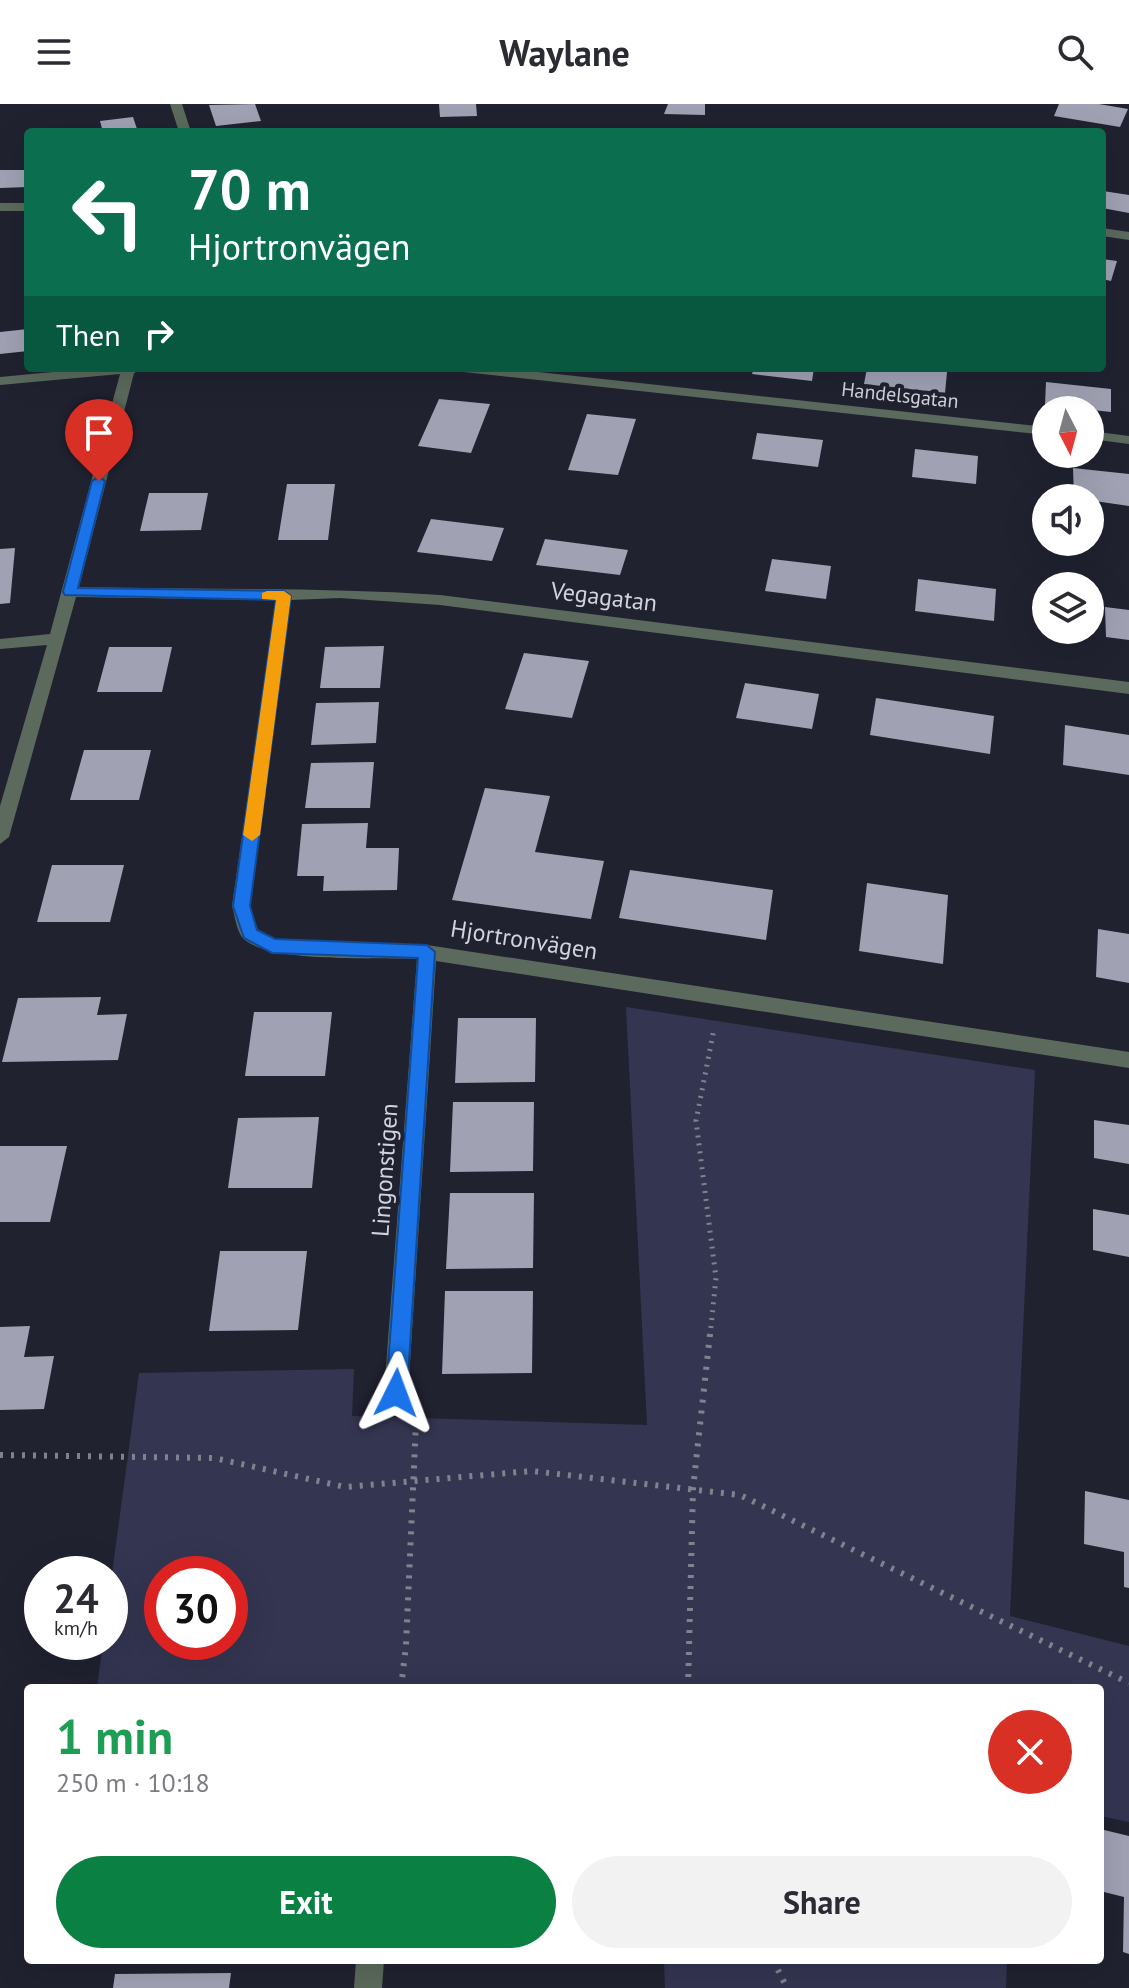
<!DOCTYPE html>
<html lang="en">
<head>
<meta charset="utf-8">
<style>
	:root { --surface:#fff; --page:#f2f2f3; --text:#2b2b33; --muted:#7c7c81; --accent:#0b8043 }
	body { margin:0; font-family:"PT Sans",sans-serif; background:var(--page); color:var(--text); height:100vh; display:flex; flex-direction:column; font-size:30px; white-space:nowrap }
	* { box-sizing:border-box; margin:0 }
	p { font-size:26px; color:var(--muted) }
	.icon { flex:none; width:44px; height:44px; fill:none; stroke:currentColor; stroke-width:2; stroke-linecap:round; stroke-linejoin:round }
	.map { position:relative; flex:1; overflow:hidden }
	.sheet { position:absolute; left:24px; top:1580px; width:1080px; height:280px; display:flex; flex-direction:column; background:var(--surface); border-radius:8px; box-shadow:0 8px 32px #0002 }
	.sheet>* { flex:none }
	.top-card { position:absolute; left:24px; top:24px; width:1082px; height:244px; border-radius:8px; box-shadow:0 8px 32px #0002; background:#0b6e4f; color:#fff; overflow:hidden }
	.needle { width:52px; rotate:174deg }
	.controls { position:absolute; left:1032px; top:292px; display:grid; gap:16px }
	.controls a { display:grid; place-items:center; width:72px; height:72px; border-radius:50%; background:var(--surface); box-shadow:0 8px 32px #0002; font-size:40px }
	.speed { position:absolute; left:24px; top:1452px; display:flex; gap:16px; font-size:40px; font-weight:700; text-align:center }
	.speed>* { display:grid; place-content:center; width:104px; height:104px; border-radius:50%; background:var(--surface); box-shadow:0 8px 32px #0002; line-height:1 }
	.speed small { font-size:20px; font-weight:400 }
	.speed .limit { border:12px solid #d22; background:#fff; color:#111 }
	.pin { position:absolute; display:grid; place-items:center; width:68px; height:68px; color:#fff; margin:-82px -34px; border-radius:50% 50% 50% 0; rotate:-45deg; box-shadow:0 0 8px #0007 }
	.pin .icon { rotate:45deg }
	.me { position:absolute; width:88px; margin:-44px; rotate:3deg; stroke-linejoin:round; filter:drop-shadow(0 0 6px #0008) }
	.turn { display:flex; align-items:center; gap:28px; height:168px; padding:0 32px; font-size:36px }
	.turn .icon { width:104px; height:104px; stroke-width:2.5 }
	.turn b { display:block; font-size:56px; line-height:68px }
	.then { display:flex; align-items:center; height:76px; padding:0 32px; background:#0003; gap:16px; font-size:30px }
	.round { display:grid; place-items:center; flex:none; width:84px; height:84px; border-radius:42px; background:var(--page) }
	.overview { display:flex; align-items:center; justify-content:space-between; height:136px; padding:0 32px }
	h1 { font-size:48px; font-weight:600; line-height:60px; color:#1e9e55 }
	.primary-button { display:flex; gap:16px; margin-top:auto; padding:16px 32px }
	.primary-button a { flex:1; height:92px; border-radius:48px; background:var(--accent); color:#fff; font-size:32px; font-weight:600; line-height:92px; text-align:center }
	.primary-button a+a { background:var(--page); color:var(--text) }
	header { display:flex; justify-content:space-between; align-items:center; height:104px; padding:0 32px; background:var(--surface); font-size:36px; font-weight:600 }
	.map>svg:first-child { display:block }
	.green { fill:#343551; fill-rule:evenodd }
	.building { fill:#a0a2b4 }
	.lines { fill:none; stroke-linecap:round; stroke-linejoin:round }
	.path-far1 { stroke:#81828d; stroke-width:5; stroke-dasharray:2 6; stroke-linecap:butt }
	.path { stroke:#81828d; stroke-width:6; stroke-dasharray:3 8; stroke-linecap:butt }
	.minor { fill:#5b6a5d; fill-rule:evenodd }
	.route { fill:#1a73e8; stroke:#114b97; stroke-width:2 }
	.slow { fill:#f59e0b }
	.labels { text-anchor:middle; stroke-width:8; stroke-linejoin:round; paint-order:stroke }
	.far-street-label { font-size:20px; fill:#d2d3dc; stroke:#212230 }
	.street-label { font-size:24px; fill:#d2d3dc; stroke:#212230 }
</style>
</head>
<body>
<header><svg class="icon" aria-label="menu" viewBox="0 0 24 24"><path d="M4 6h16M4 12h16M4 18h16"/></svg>Waylane<svg class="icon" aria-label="search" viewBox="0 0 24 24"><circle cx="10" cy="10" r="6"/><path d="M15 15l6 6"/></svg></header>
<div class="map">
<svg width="1129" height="1884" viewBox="0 0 1129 1884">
	<rect width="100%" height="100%" fill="#212230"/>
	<path class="green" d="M626,903L1035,966L1010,1512L1129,1542V1718L1100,1712V1584H97L103,1538H110V1485L139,1269L354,1265L352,1312L647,1321ZM162,1470H230V1538H162Z
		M664,1856H1007L1006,1884H665Z"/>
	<path class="building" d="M255,0L261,17L216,22L209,1Z
		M439,0H476L477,12L440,13Z
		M668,0H705V11L664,10Z
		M1059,0H1099L1128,5L1120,23L1054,12Z
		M133,13L138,28H103L100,17Z
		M0,66H28V83L0,84Z
		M1103,87L1129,91V109L1102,104Z
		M1102,155L1117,157L1111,177L1102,175Z
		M28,225V247L0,250V228Z
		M754,264H814L812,277L752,270Z
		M867,264L947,268L945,289L864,280Z
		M1046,278L1111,285V308L1045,301Z
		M439,295L490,300L471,349L418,342Z
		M587,310L636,315L618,371L568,366Z
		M757,329L823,336L818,363L752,355Z
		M915,345L978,352L976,380L912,373Z
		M1073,364L1129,370V402L1074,394Z
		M287,380H335L328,436H278Z
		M149,389H208L201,426L140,427Z
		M431,415L504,424L492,457L417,448Z
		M545,435L628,446L620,471L536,461Z
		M15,444L10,499L0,500V445Z
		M772,455L831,462L826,495L765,487Z
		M918,475L996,485L994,517L915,507Z
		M1105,503L1129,506V536L1106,533Z
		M384,542L380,584H320L325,543Z
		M109,543H172L162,588H97Z
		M524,549L589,557L572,614L505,605Z
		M745,579L819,590L812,625L736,614Z
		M876,594L994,612L990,650L870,631Z
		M379,598L376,639L311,641L316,599Z
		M1065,621L1129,631V671L1063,661Z
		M84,646H151L139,696H70Z
		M374,658L370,704H305L311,659Z
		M485,684L550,692L535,748L604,757L591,815L452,796Z
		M368,719L366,744H399L397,786L323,787L324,772H297L302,720Z
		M52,761H124L110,818H37Z
		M630,766L773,786L766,836L619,814Z
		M867,779L948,791L943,860L859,847Z
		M1098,825L1129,830V879L1096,873Z
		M101,893L97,911L127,910L118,956L2,958L18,894Z
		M254,908H332L325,972H245Z
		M458,914H536L535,978L455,979Z
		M453,998H534L533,1067L450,1068Z
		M319,1013L312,1084H228L238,1014Z
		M1094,1016L1129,1021V1060L1094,1054Z
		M0,1042H67L50,1118H0Z
		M450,1089H534L533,1164L446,1165Z
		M1093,1105L1129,1111V1153L1093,1146Z
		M220,1147H307L298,1226L209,1227Z
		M445,1187H533L532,1269L442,1270Z
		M30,1222L24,1253L54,1252L44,1305L0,1306V1223Z
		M1085,1387L1129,1396V1484L1124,1483V1448L1084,1440Z
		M1100,1725L1129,1732V1850L1123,1848L1124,1793L1100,1787Z
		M231,1869L229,1884H113L115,1870Z"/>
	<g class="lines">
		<path class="path-far1" d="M710,1232L716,1174L696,1017L714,925"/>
		<path class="path" d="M0,1351L214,1354L345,1383L532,1367L740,1391L1129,1579
			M401,1584L406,1541L416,1318
			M688,1584L693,1385L710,1230
			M773,1856L787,1884"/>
		<path class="minor" d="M170,0H182L191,28H179Z
			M0,99H28V107H0Z
			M1102,124L1129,128V136L1102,132Z
			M95,264H146L134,269L79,483C199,486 320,483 440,491L1129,578V590L440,501L340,494L291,496L250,802L258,826L275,835L427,841L1129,948V964L436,857L408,1289L404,1297L396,1300L388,1297L384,1289L417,855C378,853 273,859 245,836C237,830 235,812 232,802L276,496L76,493L9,733L0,740V702L47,541L0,545V535L50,530L120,270L0,281V273Z
			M457,264H502L1046,323V331L464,268Z
			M1090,327L1129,332V340L1090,335Z
			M356,1856H384L382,1884H354Z"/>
	</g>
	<path class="route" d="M99,373L105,377L78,484L284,487L291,492L250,802L257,826L275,835L427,841L435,848L407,1289L404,1296L396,1299L389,1296L386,1289L418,854L272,849L244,834L233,802L276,496L65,491L63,488L92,377Z"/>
	<path class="slow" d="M267,487H284L291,492L260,731L252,737L243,731L276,496L262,495V489Z"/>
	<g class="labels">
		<g class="far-street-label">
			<text transform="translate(900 291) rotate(6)" y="7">Handelsgatan</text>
		</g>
		<g class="street-label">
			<text transform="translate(604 493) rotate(7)" y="8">Vegagatan</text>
			<text transform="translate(524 836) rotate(9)" y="8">Hjortronvägen</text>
			<text transform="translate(385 1066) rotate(-86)" y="8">Lingonstigen</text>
		</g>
	</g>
</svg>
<div class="controls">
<a><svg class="needle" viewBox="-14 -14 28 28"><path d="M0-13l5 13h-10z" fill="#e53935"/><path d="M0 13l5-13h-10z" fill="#7c7c81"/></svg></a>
<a><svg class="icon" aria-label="sound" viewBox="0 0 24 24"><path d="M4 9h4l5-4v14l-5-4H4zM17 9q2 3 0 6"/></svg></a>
<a><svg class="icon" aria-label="layers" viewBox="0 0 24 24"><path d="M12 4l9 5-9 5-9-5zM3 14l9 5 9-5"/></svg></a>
</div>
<div class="speed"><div>24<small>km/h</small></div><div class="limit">30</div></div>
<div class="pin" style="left:99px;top:377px;background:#d93025"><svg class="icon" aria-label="arrive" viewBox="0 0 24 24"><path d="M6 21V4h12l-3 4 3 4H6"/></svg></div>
<svg class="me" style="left:396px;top:1289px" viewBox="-20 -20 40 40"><path d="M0-17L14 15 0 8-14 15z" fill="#1a73e8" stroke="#fff" stroke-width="4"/></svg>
<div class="top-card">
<div class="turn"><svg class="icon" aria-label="left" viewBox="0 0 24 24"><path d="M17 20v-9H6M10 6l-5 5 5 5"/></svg><div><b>70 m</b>Hjortronvägen</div></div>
<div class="then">Then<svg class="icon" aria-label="right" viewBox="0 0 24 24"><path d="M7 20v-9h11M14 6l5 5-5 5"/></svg></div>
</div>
<section class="sheet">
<div class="overview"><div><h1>1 min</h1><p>250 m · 10:18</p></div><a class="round" style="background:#d93025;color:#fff"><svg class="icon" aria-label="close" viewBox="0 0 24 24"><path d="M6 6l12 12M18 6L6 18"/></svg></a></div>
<div class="primary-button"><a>Exit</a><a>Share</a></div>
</section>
</div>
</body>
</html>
